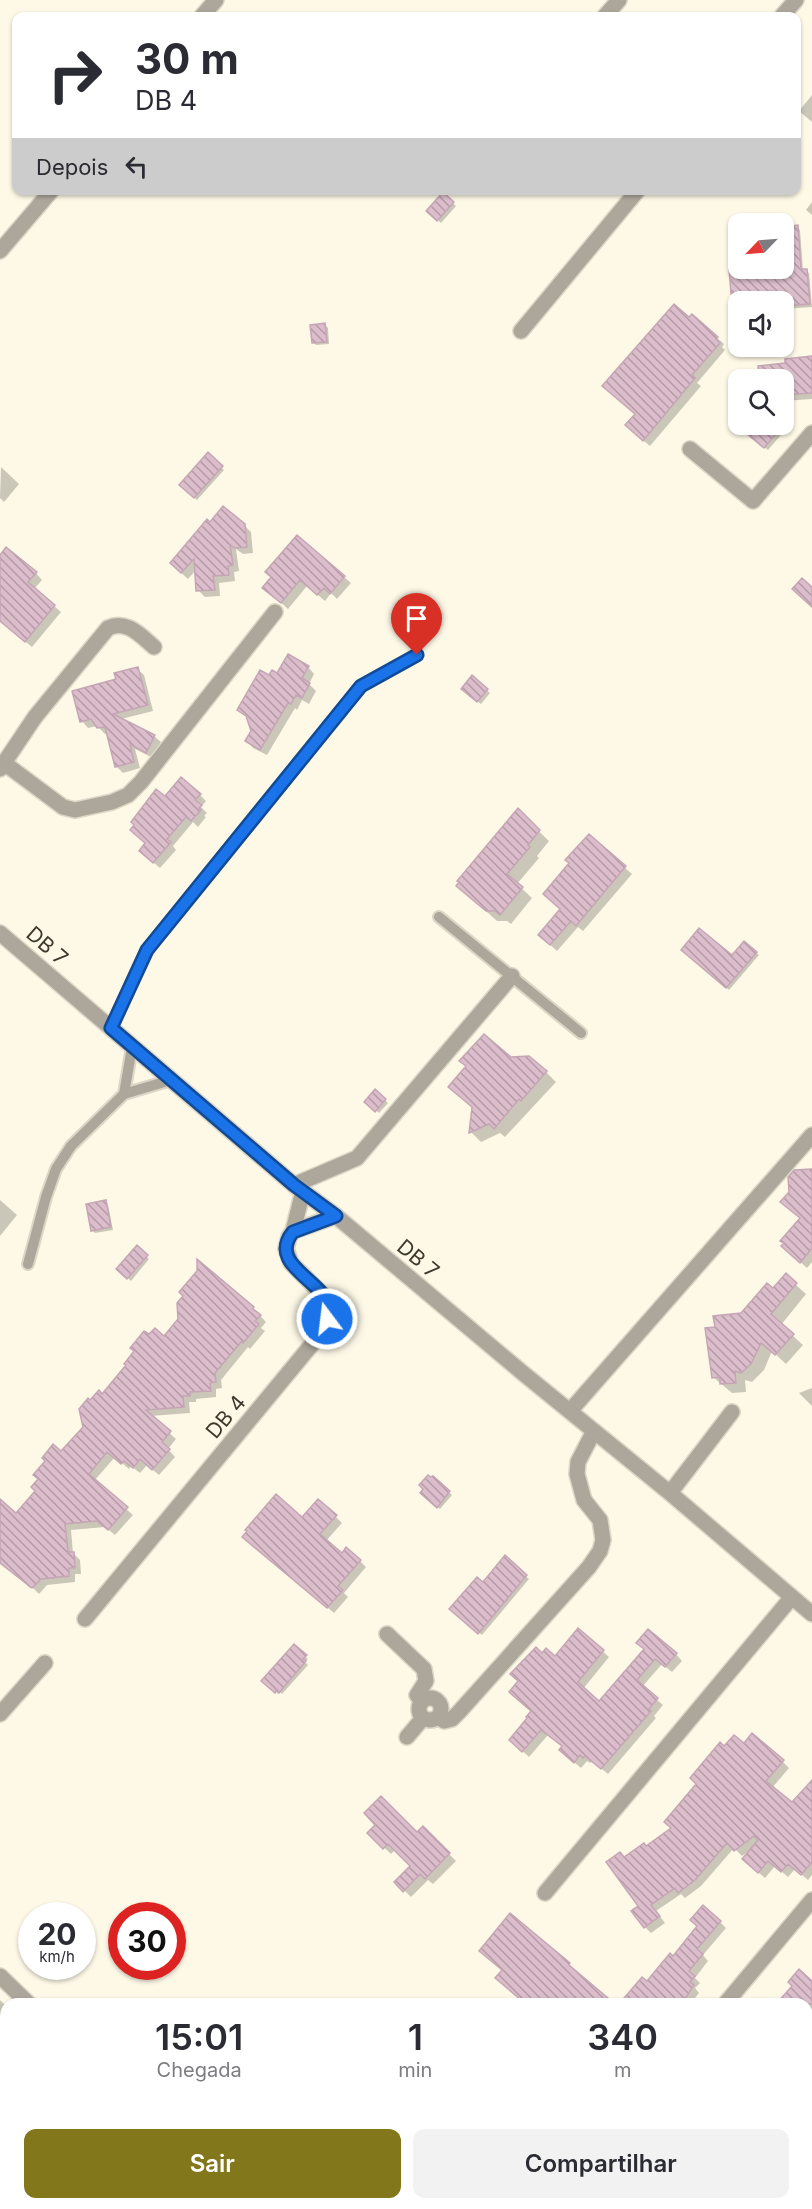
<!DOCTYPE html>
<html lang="pt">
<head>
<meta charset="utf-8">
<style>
	:root { --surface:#fff; --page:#f2f2f3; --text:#2b2b33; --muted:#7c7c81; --accent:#83771c }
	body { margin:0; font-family:Inter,sans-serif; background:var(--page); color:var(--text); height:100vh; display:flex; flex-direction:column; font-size:22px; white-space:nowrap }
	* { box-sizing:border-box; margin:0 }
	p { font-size:20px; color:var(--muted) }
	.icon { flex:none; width:33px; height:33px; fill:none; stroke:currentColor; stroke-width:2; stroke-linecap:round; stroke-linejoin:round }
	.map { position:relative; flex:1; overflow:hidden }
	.drawer { position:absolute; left:0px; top:1998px; width:813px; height:212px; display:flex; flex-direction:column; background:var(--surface); border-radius:18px 18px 0 0; box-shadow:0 2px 4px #0004 }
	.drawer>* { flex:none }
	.hud { position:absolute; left:12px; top:12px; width:789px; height:183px; border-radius:12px; box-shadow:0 2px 4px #0004; background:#fff; color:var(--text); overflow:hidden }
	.needle { width:39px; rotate:245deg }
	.buttons { position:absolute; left:728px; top:213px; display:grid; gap:12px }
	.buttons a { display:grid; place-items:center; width:66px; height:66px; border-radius:12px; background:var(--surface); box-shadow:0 2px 4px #0004; font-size:30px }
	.speed { position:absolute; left:18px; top:1902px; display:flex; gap:12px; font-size:30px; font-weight:700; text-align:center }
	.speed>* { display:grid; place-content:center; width:78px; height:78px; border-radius:50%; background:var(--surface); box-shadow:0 2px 4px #0004; line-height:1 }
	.speed small { font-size:15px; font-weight:400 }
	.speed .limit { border:9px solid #d22; background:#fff; color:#111 }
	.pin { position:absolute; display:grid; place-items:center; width:51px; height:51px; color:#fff; margin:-62px -26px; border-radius:50% 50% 50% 0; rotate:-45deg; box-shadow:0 0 6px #0007 }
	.pin .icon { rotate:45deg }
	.me { position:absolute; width:66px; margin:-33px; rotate:345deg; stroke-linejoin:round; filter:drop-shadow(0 0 4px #0008) }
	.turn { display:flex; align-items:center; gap:21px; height:126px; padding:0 24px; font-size:27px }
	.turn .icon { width:78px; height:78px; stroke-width:2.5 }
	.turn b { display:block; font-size:42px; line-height:51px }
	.then { display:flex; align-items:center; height:57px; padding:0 24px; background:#0003; gap:12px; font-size:22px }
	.eta { display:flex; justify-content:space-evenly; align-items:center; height:102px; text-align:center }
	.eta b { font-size:36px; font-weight:600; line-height:42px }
	.cta { display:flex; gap:12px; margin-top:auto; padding:12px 24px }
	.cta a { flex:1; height:69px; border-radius:12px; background:var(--accent); color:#fff; font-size:24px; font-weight:600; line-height:69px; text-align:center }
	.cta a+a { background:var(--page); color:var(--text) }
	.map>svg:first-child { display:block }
	.shadow { fill:#0003 }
	.building { fill:url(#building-back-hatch); stroke:#c5a6b5; stroke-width:1.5 }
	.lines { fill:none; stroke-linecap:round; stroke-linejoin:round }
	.service-casing { stroke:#dbd6c6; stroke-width:14 }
	.minor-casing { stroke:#dbd6c6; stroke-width:18 }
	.service { stroke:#ada79b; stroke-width:10 }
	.minor { stroke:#ada79b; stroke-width:15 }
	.route-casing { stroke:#114b97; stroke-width:15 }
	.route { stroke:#1a73e8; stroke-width:10 }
	.labels { text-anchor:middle; stroke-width:6; stroke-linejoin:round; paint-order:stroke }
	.street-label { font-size:21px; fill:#3c392d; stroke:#fef9e7 }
</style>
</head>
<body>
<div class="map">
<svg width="812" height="2209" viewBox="0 0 812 2209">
	<defs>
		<pattern id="building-back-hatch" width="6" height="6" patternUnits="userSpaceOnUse" patternTransform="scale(1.5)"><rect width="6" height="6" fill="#dcbdcc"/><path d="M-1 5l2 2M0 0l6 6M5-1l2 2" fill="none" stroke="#b49ba6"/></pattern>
	</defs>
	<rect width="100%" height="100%" fill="#fef9e7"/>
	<path class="shadow" d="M812,95V122L799,111Z
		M443,194L456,206L441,223L428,211Z
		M812,202V215L806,210Z
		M797,227L800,230L803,270L809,273L812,307L783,309V302L775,293L735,296L732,293L730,260L738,259V268H783V228Z
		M692,316L724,344L722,347L725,350L697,383L701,386L650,446L633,432L636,414Z
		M325,325L328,328L329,344L316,345L313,342Z
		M812,358V399L783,401V380L787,365Z
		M738,422V424H783L787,428L768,450L739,427L736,424Z
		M208,455L224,470L197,500L181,485Z
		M1,467L19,484L4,502L0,498Z
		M210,524L244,525L251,532L253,553L243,554L236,549L239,571L234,572L235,581L219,583L220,596L205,597L198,590L196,570L188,579L178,570Z
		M0,557L36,573L42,580L34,589L61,612L32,647L0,621Z
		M344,577L351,583L337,599L331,593L325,601L307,586L288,609L271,594L273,578Z
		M308,667L314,674L309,684L316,691L309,704L302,700L297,710L295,708L267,755L253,748L247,741L252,731L249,719L239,710L269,677Z
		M137,669L144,675L153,711L121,719L154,736L161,742L153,758L135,749L140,768L123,773L116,766L108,733L105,734L97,726L88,728L82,721L117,680Z
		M472,677L490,693L481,704L465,692Z
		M200,795L206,801L201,807L207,813L204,816L206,817L198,827L193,822L173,846L176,850L160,868L147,857V844L165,799Z
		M518,811L549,841L537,856L539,858L517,884L532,898L511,924L507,921H497L458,886Z
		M589,836L632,874L583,931L578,927L557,951L546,941L562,909L570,864Z
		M744,943L759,955L729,990L683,950L732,957Z
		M510,1059L546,1072L556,1082L505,1137L500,1133L481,1142L471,1132L473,1108L467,1067Z
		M375,1091L388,1103L379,1113L366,1102Z
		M812,1168V1262L807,1268L789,1252L801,1219Z
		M0,1200L17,1215L0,1236Z
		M105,1202L108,1205L113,1230L95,1233L92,1230Z
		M137,1247L149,1259L131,1281L118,1269Z
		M786,1276L806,1294L781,1325L803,1345L786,1364L772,1351L764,1370L752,1382L745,1380L746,1392L732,1393L713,1377L716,1328L742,1315L773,1290Z
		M253,1308L266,1322L261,1328L265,1331L250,1349L248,1347L221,1380L222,1388L216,1389V1397L196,1399V1402H189L190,1413L151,1416L176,1439L168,1449L175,1457L159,1475L147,1465L140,1473L131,1466L129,1469L115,1457L94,1481L133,1515L115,1535L105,1527L71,1530L73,1553L80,1560L81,1574H75V1582L47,1585L39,1594L31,1586L30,1588L0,1561V1510L16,1515L37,1491L61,1454L84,1428L90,1402L103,1396L164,1338Z
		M812,1388V1406L799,1393Z
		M433,1478L452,1495L440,1509L422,1493Z
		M336,1517L342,1523L326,1541L342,1555L360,1561L366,1567L344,1593L348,1597L334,1613L250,1543L302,1519Z
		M505,1558L529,1579L482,1635L451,1609L483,1584Z
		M579,1630L609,1657L583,1689L600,1704L645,1650L676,1654L682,1661L672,1672L662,1664L642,1687L663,1705L654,1716L656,1718L608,1774L592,1761L590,1763L587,1761L581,1768L567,1756L563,1747L548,1735L529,1757L517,1746L533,1711L542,1655L556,1658Z
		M294,1646L308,1659L305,1662L308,1665L282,1694L280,1692L278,1694L264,1681Z
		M744,1745L782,1761L789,1768L772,1788L792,1804L812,1794V1875L808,1880L795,1869L788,1877L775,1866L765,1878L750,1865V1850L742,1856L734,1848L701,1886L685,1898L681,1894L656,1911L665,1923L651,1933L645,1927L624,1859L646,1848L673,1829L698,1784L724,1748Z
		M423,1828L456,1861L433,1884L428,1880L411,1897L396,1882L412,1866L395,1850L391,1854L369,1833L417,1834Z
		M720,1922L726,1928L703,1955L708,1961L695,1978L700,1983L695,1988L699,1993L690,2004H621L647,1983L673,1958Z
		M812,1983V2065L807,2061V2004H778Z
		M0,2000L6,2006V2021L0,2015Z
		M6,2024V2033L2,2029Z
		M0,2124L6,2130V2135L0,2142Z
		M0,2147L4,2152L6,2204H26L21,2209H0Z"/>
	<path class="building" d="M443,192L454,202L437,221L426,211Z
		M798,225L801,269H807L810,304L783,306V302H774L773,291L731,294L729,268H783V227Z
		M674,304L689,317L692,314L718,337L716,339L720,343L692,375L695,378L643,441L625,425L635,414L602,386Z
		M325,323L327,342L312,343L310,325Z
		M812,356V393L783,395V380H759L758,366L785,363V359Z
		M735,424H784L764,448Z
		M208,452L223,466L194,498L179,485Z
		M223,506L245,524L247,547L235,548L230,545L233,565L228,566L229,575L213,576L215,590L196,591L194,559L181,573L170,563L207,519L210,522Z
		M297,535L345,576L330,594L324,588L317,595L300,580L281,603L262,588L271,577L265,572Z
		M6,547L37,572L28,582L55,605L25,642L0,621V555Z
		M802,578L812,587V607L792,589Z
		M288,654L309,666L302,678L310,683L302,698L296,695L291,704L288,703L260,750L245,741L251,731L246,716L237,710L260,670L269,675L272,670L277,673Z
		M138,667L148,705L113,714L155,735L146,753L130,744L134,762L115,767L105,727L97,728L91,719L80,722L72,691L116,679L114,673Z
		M472,675L488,689L477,702L461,689Z
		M181,777L201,794L195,800L202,805L199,808L201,810L191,821L186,817L167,839L171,842L153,863L139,851L145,843L130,830L134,825L131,822L156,789L165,796Z
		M518,808L540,830L528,845L530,847L507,874L523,887L500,915L495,911H486L456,886L459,882L457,881Z
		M589,834L626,866L576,926L571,921L550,945L538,935L560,909L543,894L569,863L565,860Z
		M699,928L732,955L744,941L757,952L726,988L681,950Z
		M484,1034L511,1057L529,1056L547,1071L521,1101L519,1099L494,1129L489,1124L469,1133L472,1107L448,1087L466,1066L459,1061Z
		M375,1089L386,1099L375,1112L364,1102Z
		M812,1169V1248L800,1263L781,1246L784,1243L780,1241L800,1218L780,1202L789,1192L788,1177L794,1170Z
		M106,1200L111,1227L91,1231L86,1204Z
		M137,1245L148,1255L127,1279L116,1269Z
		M197,1259L254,1307L253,1309L261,1315L255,1321L259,1324L243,1343L241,1342L215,1373L216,1382L210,1383L211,1391L190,1392V1396H183L184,1407L146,1410L171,1431L162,1442L170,1449L152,1470L140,1459L133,1468L124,1461L121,1464L107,1452L89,1474L128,1507L108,1530L97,1521L65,1524L68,1552H74L75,1568H69V1576L41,1579L32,1588L0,1563V1499L16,1513L35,1491L31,1487L38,1479L33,1475L45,1461L42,1458L53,1444L61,1451L83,1427L79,1409L88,1398L90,1400L99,1390L102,1394L126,1365L124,1364L134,1351L130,1348L144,1331L149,1334L155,1328L164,1336L178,1319L177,1303L183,1296L179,1292L197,1271Z
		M786,1273L797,1283L771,1314L794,1334L775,1355L761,1343L751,1364L741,1373L735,1371L736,1383L720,1384V1377L712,1378L705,1328L715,1327L713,1316L741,1313L767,1283L773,1288Z
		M428,1475L431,1477L433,1476L450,1491L437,1508L420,1493L423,1489L419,1485Z
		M276,1494L302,1517L318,1499L337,1515L320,1534L342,1553L346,1547L361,1560L338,1586L343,1590L327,1608L242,1537L247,1531L245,1530Z
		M505,1555L527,1575L478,1634L449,1609L477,1577L483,1582Z
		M578,1628L604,1650L578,1682L599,1701L644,1649L636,1643L648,1629L677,1653L665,1667L655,1659L637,1680L658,1698L649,1709L651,1711L601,1769L585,1756L583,1758L580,1755L574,1763L559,1750L562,1746L541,1730L522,1752L509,1740L527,1718L526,1717L531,1711L509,1692L518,1681L510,1674L536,1647L542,1653L546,1648L555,1656Z
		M294,1644L307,1655L303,1659L306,1661L279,1693L276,1690L275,1693L261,1681Z
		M752,1733L784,1760L766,1781L792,1802L812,1780V1862L801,1875L788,1864L781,1872L768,1861L758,1873L742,1859L758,1840L754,1836L734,1851L727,1843L695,1880L678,1893L675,1888L651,1905L660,1916L644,1928L631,1911L638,1906L606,1862L620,1852L624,1857L644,1843L646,1846L671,1828L664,1822L696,1784L690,1778L720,1742L724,1746L734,1735L744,1743Z
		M381,1796L417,1832L423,1826L450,1853L425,1879L420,1874L403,1892L394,1882L410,1866L388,1844L383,1849L367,1833L375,1825L364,1813Z
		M703,1905L721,1921L697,1949L703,1954L689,1971L695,1976L690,1982L694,1985L687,1996L680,2004H619L642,1977L647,1981L670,1953L673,1956L697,1926L690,1920Z
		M510,1913L570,1963L569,1965L615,2004H526L495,1978L502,1970L479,1951Z
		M799,1969L812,1981V2004H776L792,1986L788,1982Z"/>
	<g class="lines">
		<g class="service-casing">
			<path id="service" d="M439,917L581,1033
				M111,1028L147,950L361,686L417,655
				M124,1094L132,1047
				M28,1264L46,1197L56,1169L71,1146L124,1094L171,1080"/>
		</g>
		<g class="minor-casing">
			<path id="minor" d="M202,16L216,0
				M605,16L619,0
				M782,16L796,0
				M0,251L52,190
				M521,331L638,190
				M690,449L753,501L812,433
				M4,763L63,807L75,810L112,802L128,795L141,782L275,612
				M0,769L35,717L108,628C127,619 141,636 154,647
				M0,933L294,1185L336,1216L524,1374L670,1493L812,1614
				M294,1185L357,1158L512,976
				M293,1231L336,1216
				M570,1411L812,1135
				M670,1493L732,1412
				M85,1619L323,1331L329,1307L325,1297L291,1263L286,1249L289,1237L293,1231L303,1191
				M387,1634L424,1669L426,1681L417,1695L422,1702
				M419 1709a11 11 0 1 1 22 0a11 11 0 1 1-22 0Z
				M0,1714L45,1663
				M439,1716L444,1721L452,1719L459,1712L589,1567L600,1551L603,1540L600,1520L584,1500L577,1474L578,1462L594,1431
				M407,1737L423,1718
				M545,1893L792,1597
				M0,1976L29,2004
				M725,2004L812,1900
				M240,2204L246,2209
				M114,2209L119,2204"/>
		</g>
		<use href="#service" class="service"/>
		<use href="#minor" class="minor"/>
	</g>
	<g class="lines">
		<g class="route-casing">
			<path id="route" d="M327,1319C328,1314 329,1310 328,1305C322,1280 267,1264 293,1232L336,1216L294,1185L111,1028L147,950L361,686L417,655"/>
		</g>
		<use href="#route" class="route"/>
	</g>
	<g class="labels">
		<g class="street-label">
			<text transform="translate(47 946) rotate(41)" y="7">DB 7</text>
			<text transform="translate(418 1259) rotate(40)" y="7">DB 7</text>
			<text transform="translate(226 1417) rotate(-50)" y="7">DB 4</text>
		</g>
	</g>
</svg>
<div class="buttons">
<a><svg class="needle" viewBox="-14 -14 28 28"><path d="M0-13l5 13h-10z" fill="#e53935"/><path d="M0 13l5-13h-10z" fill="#7c7c81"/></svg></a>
<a><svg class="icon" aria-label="sound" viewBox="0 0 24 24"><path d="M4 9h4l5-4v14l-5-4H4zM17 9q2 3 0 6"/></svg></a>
<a><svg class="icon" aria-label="search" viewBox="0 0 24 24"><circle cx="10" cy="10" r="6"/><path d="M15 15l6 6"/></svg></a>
</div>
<div class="speed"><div>20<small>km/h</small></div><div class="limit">30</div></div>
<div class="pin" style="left:417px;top:655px;background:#d93025"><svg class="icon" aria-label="arrive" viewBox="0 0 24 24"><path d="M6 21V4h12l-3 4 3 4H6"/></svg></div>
<svg class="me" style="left:327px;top:1319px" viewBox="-20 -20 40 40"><circle r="17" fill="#1a73e8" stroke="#fff" stroke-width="3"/><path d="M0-11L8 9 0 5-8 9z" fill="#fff"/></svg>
<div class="hud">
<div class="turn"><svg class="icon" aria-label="right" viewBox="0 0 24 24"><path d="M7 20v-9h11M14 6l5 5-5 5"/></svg><div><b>30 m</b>DB 4</div></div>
<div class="then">Depois<svg class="icon" aria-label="left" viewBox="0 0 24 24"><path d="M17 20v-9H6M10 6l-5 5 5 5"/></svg></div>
</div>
<section class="drawer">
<div class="eta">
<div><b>15:01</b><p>Chegada</p></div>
<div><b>1</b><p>min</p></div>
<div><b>340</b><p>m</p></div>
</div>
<div class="cta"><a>Sair</a><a>Compartilhar</a></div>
</section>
</div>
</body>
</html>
